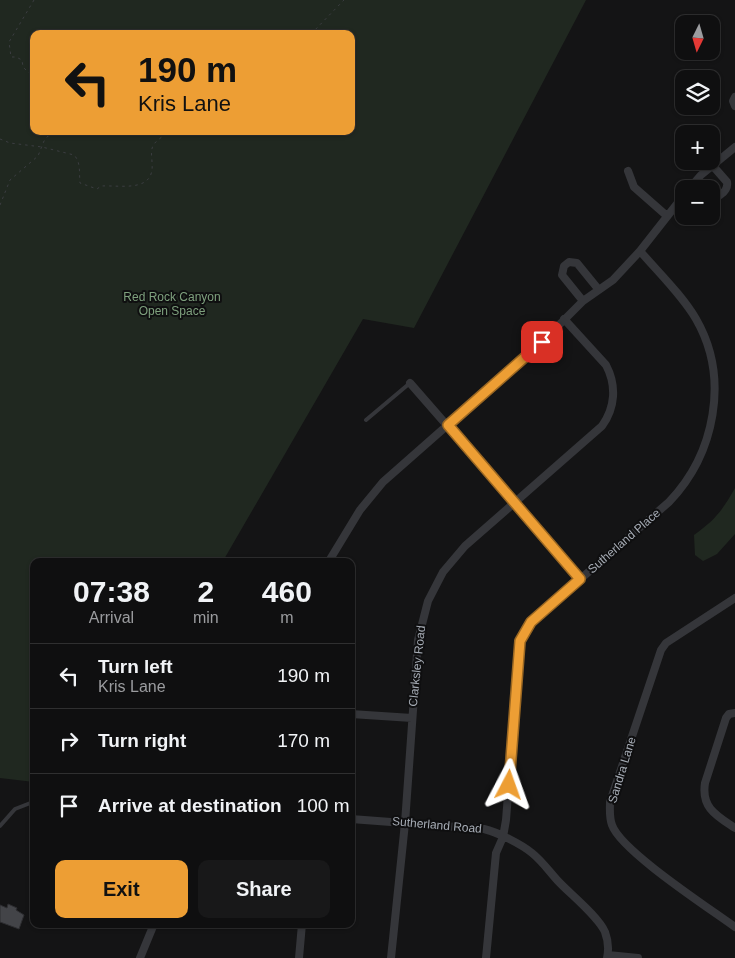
<!DOCTYPE html>
<html lang="en">
<head>
<meta charset="utf-8">
<style>
	:root { --surface:#0f0f10; --page:#181819; --text:#f1f3f6; --muted:#9b9c9f; --line:#2f2f30; --accent:#ed9e34 }
	body { margin:0; font-family:Arial,sans-serif; background:var(--page); color:var(--text); height:100vh; display:flex; flex-direction:column; font-size:19px; white-space:nowrap }
	* { box-sizing:border-box; margin:0 }
	p { font-size:16px; color:var(--muted) }
	.icon { flex:none; width:28px; height:28px; fill:none; stroke:currentColor; stroke-width:2; stroke-linecap:round; stroke-linejoin:round }
	.map { position:relative; flex:1; overflow:hidden }
	.drawer { position:absolute; left:30px; top:558px; width:325px; height:370px; display:flex; flex-direction:column; background:var(--surface); border-radius:10px; box-shadow:0 1px 4px #0004,0 0 0 1px var(--line) }
	.drawer>* { flex:none }
	.banner { position:absolute; left:30px; top:30px; width:325px; height:105px; border-radius:10px; box-shadow:0 1px 4px #0004,0 0 0 1px var(--line); background:#ed9e34; color:#111; overflow:hidden }
	.needle { width:32px; rotate:185deg }
	.controls { position:absolute; left:675px; top:15px; display:grid; gap:10px }
	.controls a { display:grid; place-items:center; width:45px; height:45px; border-radius:10px; background:var(--surface); box-shadow:0 1px 4px #0004,0 0 0 1px var(--line); font-size:25px }
	.pin { position:absolute; display:grid; place-items:center; width:42px; height:42px; color:#fff; margin:-21px; border-radius:10px; box-shadow:0 2px 8px #0006 }
	.me { position:absolute; width:55px; margin:-28px; rotate:4deg; stroke-linejoin:round; filter:drop-shadow(0 0 4px #0008) }
	.turn { display:flex; align-items:center; gap:18px; height:105px; padding:0 25px; font-size:22px }
	.turn .icon { width:65px; height:65px; stroke-width:2.5 }
	.turn b { display:block; font-size:35px; line-height:42px }
	.eta { display:flex; justify-content:space-evenly; align-items:center; height:85px; text-align:center }
	.eta b { font-size:30px; font-weight:700; line-height:35px }
	.button { display:flex; gap:10px; margin-top:auto; padding:10px 25px }
	.button a { flex:1; height:58px; border-radius:10px; background:var(--accent); color:#111; font-size:20px; font-weight:700; line-height:58px; text-align:center }
	.button a+a { background:var(--page); color:var(--text) }
	ul { padding:0; list-style:none }
	li { display:flex; align-items:center; gap:15px; height:65px; padding:0 25px; border-top:1px solid var(--line) }
	li div { flex:1 }
	li b { display:block; font-size:19px }
	li em { font-style:normal }
	.map>svg:first-child { display:block }
	.green { fill:#202820; fill-rule:evenodd }
	.building { fill:#434448; stroke:#2e2e31 }
	.lines { fill:none; stroke-linecap:round; stroke-linejoin:round }
	.path { stroke:#3b3d41; stroke-width:1; stroke-dasharray:2.5 4; stroke-linecap:butt }
	.lane { stroke:#35363a; stroke-width:4 }
	.street { stroke:#35363a; stroke-width:8 }
	.route-casing { stroke:#9a6722; stroke-width:12 }
	.route { stroke:#ed9e34; stroke-width:9 }
	.labels { text-anchor:middle; stroke-width:4; stroke-linejoin:round; paint-order:stroke }
	.park-label { font-size:12px; fill:#7ea07d; stroke:#0f0f10 }
	.street-label { font-size:12px; fill:#a6acb5; stroke:#0f0f10 }
</style>
</head>
<body>
<div class="map">
<svg width="735" height="958" viewBox="0 0 735 958">
	<rect width="100%" height="100%" fill="#141415"/>
	<path class="green" d="M0,0H586L414,328L363,319L223,561H34V782L0,778ZM34,34H351V131H34Z
		M735,488V534L717,554L703,561L695,555L694,535C715,520 722,511 735,488Z"/>
	<path class="building" d="M8,904L17,908L16,910L24,915L19,929L0,922V905L7,908Z"/>
	<g class="lines">
		<path class="path" d="M34,0L9,42L11,57H16L22,60L23,67L31,75H34
			M311,34L344,0
			M0,139L10,143L42,147L74,155C81,162 79,173 80,183L97,189L101,186C121,185 155,193 152,163C152,156 150,150 154,144C158,139 164,136 169,131
			M0,205L10,180L38,156L44,141L48,136L65,131"/>
		<path class="lane" d="M366,420L410,383
			M0,826L15,809L33,802"/>
		<path class="street" d="M735,97L733,101L735,106
			M628,171L634,187L667,216
			M689,189L701,175L735,147
			M711,190L717,194L720,195C725,192 728,187 727,182L713,166
			M583,301L562,275L564,266L569,262L577,263L599,290
			M410,383L581,579
			M329,561L360,510L383,482L542,342L583,301L613,280L640,251L684,195
			M735,598L666,643L661,650L610,802C610,809 609,817 612,825C621,851 709,908 735,927
			M735,713L729,714L726,718L705,783C701,808 717,816 735,828
			M351,714L412,718
			M351,819L484,829C497,832 521,844 532,853C542,861 549,871 558,881C570,894 598,916 605,932C608,940 609,949 607,958
			M608,955L638,958
			M140,958L154,924
			M299,958L302,924
			M391,958L405,823L418,640L428,601L443,572L465,546L602,426C615,408 617,386 606,365L564,319
			M486,958L496,853L503,837L506,820L520,641L531,622L669,502C715,454 730,378 696,319C682,295 658,272 640,251"/>
	</g>
	<g class="lines">
		<g class="route-casing">
			<path id="route" d="M509,785L520,641L531,622L580,579L448,425L542,342"/>
		</g>
		<use href="#route" class="route"/>
	</g>
	<g class="labels">
		<g class="park-label">
			<text x="172" y="301">Red Rock Canyon<tspan x="172" dy="14">Open Space</tspan></text>
		</g>
		<g class="street-label">
			<text transform="translate(624 541) rotate(-41)" y="4">Sutherland Place</text>
			<text transform="translate(417 666) rotate(-84)" y="4">Clarksley Road</text>
			<text transform="translate(622 770) rotate(-73)" y="4">Sandra Lane</text>
			<text transform="translate(437 825) rotate(5)" y="4">Sutherland Road</text>
		</g>
	</g>
</svg>
<div class="controls">
<a><svg class="needle" viewBox="-14 -14 28 28"><path d="M0-13l5 13h-10z" fill="#e53935"/><path d="M0 13l5-13h-10z" fill="#9b9c9f"/></svg></a>
<a><svg class="icon" aria-label="layers" viewBox="0 0 24 24"><path d="M12 4l9 5-9 5-9-5zM3 14l9 5 9-5"/></svg></a>
<a>+</a>
<a>−</a>
</div>
<div class="pin" style="left:542px;top:342px;background:#d93025"><svg class="icon" aria-label="arrive" viewBox="0 0 24 24"><path d="M6 21V4h12l-3 4 3 4H6"/></svg></div>
<svg class="me" style="left:509px;top:785px" viewBox="-20 -20 40 40"><path d="M0-17L14 15 0 8-14 15z" fill="#ed9e34" stroke="#fff" stroke-width="4"/></svg>
<div class="banner">
<div class="turn"><svg class="icon" aria-label="left" viewBox="0 0 24 24"><path d="M17 20v-9H6M10 6l-5 5 5 5"/></svg><div><b>190 m</b>Kris Lane</div></div>
</div>
<section class="drawer">
<div class="eta">
<div><b>07:38</b><p>Arrival</p></div>
<div><b>2</b><p>min</p></div>
<div><b>460</b><p>m</p></div>
</div>
<ul>
<li><svg class="icon" aria-label="left" viewBox="0 0 24 24"><path d="M17 20v-9H6M10 6l-5 5 5 5"/></svg><div><b>Turn left</b><p>Kris Lane</p></div><em>190 m</em></li>
<li><svg class="icon" aria-label="right" viewBox="0 0 24 24"><path d="M7 20v-9h11M14 6l5 5-5 5"/></svg><div><b>Turn right</b></div><em>170 m</em></li>
<li><svg class="icon" aria-label="arrive" viewBox="0 0 24 24"><path d="M6 21V4h12l-3 4 3 4H6"/></svg><div><b>Arrive at destination</b></div><em>100 m</em></li>
</ul>
<div class="button"><a>Exit</a><a>Share</a></div>
</section>
</div>
</body>
</html>
